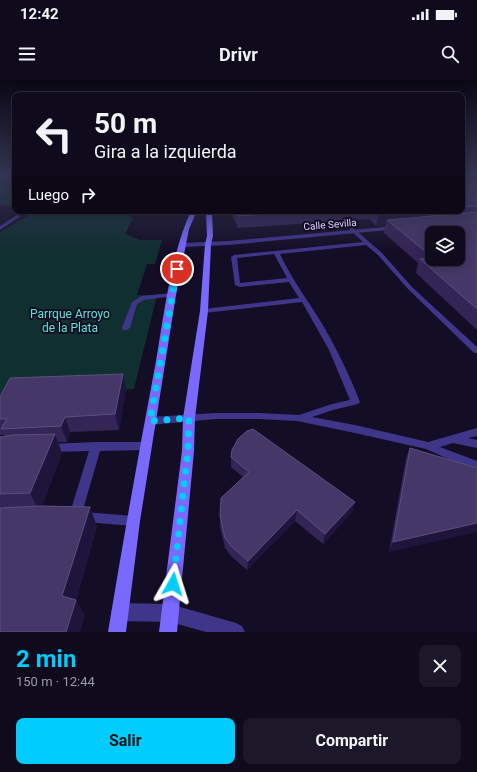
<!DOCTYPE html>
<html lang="es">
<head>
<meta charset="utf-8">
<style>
	:root { --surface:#0f0a1c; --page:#1d1829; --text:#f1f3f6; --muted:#9b9aa3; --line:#2f2b3b; --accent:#00cdfd }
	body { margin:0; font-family:Roboto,sans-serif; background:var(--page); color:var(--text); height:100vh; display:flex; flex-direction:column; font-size:15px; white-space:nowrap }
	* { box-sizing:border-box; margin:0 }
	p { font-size:13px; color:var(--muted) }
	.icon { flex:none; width:22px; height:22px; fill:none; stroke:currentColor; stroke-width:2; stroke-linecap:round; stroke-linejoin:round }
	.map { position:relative; height:552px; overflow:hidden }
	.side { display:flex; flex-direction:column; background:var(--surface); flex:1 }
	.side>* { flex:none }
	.top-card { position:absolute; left:12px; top:12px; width:453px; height:122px; border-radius:8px; box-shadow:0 2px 10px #0003,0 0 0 1px var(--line); background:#0f0a1c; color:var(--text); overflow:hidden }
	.controls { position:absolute; left:425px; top:146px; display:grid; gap:8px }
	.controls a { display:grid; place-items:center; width:40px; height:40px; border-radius:8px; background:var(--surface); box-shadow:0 2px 10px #0003,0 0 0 1px var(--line); font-size:20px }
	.pin { position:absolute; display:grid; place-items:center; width:34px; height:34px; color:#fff; margin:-17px; border:2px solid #fff; border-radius:50%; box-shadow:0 1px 4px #0007 }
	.me { position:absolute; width:44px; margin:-22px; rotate:6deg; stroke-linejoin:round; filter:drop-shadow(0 0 3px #0008) }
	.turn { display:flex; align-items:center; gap:14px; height:84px; padding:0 16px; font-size:18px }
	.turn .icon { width:52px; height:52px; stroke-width:2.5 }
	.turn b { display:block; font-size:28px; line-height:34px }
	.then { display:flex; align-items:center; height:38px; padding:0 16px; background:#0003; gap:8px; font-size:15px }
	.round { display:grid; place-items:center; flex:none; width:42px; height:42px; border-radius:8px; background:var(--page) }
	.overview { display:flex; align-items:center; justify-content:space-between; height:68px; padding:0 16px }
	h1 { font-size:24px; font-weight:700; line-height:30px; color:var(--accent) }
	.action { display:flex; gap:8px; margin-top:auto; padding:8px 16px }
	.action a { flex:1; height:46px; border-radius:8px; background:var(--accent); color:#111; font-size:16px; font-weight:700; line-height:46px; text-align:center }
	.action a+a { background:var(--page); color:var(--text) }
	.status { display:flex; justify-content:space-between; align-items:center; height:28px; padding:0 20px; background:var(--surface); direction:ltr }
	.status svg { height:11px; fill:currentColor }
	header { display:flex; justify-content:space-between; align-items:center; height:52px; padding:0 16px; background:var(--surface); font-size:18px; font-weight:700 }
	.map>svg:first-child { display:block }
	.green { fill:#102f31 }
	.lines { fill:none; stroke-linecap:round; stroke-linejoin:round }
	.service { fill:#3f3589; fill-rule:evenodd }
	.minor { fill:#3f3589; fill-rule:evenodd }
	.secondary { fill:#7a69ff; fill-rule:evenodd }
	.wall { fill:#332556 }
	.shaded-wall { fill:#1f143b }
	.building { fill:#453868; stroke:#5c5080 }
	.route { stroke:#00cdfd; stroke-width:7; stroke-dasharray:0 12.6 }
	.labels { text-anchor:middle; stroke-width:4; stroke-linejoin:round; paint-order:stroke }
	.far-street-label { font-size:10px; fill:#dbd2ff; stroke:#140d26 }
	.park-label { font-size:12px; fill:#55e8d1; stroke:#140d26 }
</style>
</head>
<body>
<div class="status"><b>12:42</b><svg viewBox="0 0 49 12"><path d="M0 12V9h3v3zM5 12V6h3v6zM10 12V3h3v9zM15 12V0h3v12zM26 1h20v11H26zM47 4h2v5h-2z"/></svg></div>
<header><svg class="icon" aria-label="menu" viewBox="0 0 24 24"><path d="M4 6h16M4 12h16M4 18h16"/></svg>Drivr<svg class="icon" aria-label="search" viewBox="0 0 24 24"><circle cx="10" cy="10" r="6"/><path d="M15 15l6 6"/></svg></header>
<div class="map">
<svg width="477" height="552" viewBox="0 0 477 552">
	<rect width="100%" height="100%" fill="#140d26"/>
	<path class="green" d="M0,94H15V128L0,124Z
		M27,131H120L133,138L125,154L140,160H162L155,184H147L137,215H157L134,309L17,313L0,347V152L32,133Z"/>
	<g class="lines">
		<path class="service" d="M17,135L21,136L0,150V146Z
			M352,147L382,173L412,207L477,267V273H474L408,209L378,175L366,165L280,174C291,198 307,219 321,242C336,267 349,294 360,322L358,324L333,330L312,337L355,345L428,362L477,348V356L468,358L477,360V368L453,363L440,367L477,381V389L462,385L426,369L355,353L297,341L259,339H216L150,345L147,343L145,341L147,339L150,337L216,333H259L299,335L332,324L350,320L329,270L302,222L204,233L201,231L204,229L299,218L289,202L240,207L235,205L231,177L234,175L363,162L350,150V148ZM274,174L287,198L240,203L237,178Z
			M172,213L174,214V216L144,220L137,224L130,248L126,250H123L122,248L132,222L142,216Z
			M96,362H145L149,363L150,366L149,369L145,370L100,371L82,433L85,432L133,436L137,437L139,441L137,445L133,446L85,442L81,441L80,438L75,441L71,440L69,436L89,371L50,372L46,371L45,368L46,365L50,364Z"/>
		<path class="minor" d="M397,146L400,148L399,149L228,165L183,167L180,165L183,163L228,161Z
			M120,523L170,524L236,543L242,546L245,552H206L170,542L120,541L114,538L111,532L114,526Z"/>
		<path class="secondary" d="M191,131H197L189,149L176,215L140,441L126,552H108C123,461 139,371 156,281C164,234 171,174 191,131Z
			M206,131H212L213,156L211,164L208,231L195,338L194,371L177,552H159L182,371L183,338L200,231L205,164L207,156Z"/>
	</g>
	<path class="wall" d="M477,98V250L416,193L418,183L384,153L385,145L376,146L369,139L238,148L230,131H462V99Z
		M126,309L119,350L70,352L67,362H58L62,373L42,426L97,446L76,520L85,536L0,552V357L5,356L4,355H0V317Z
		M410,368L477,388L389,472L406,378Z
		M231,377L355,422L352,432L323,464L295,441L247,490L231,476L225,468L220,447V436L243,397L231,387Z"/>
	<path class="shaded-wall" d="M407,131H428L425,142L387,140L385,145L376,146L379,133Z
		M123,294L126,309L119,350L115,334Z
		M65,337L70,352L67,362L61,346Z
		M55,354L62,373L40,432L30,413Z
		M355,422L352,432L323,464L325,454Z
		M90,427L97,446L72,533L62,516Z
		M297,430L295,441L247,490L248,481Z
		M477,443V452L389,472L393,462Z
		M76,520L85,536L80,552H66Z"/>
	<path class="building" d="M477,98V126L462,127V99Z
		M236,131H308L238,136Z
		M376,131H407L379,133Z
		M477,132V229L420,179L432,178V179H458V153H432V177L387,140Z
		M123,294L115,334L65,337L61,346L1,349L7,339H0V317L10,298Z
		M253,349L355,422L325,454L297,430L248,481L231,466L225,458L220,436L221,418L249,392L231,377L232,370L238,359L247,351Z
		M55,354L30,413L0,414V357L13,355Z
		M410,368L477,388V443L393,462Z
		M40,426L90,427L62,516L76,520L66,552H0V428Z"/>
	<linearGradient id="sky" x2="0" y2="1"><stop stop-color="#0b0715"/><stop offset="0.55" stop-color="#343552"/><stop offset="1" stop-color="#343552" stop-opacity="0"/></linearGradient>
	<rect width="477" height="172" fill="url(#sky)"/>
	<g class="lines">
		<path class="route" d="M173,504L188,371L189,338L150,341L177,189"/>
	</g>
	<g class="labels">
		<g class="far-street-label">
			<text transform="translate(330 144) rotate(-5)" y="4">Calle Sevilla</text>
		</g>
		<g class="park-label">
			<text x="70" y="238">Parrque Arroyo<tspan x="70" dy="14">de la Plata</tspan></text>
		</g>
	</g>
</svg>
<div class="controls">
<a><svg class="icon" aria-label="layers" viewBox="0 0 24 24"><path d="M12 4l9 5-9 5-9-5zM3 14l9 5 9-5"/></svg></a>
</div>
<div class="pin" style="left:177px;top:189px;background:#d93025"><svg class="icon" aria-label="arrive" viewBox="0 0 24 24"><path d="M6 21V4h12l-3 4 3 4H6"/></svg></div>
<svg class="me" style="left:173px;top:504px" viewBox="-20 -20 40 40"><path d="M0-17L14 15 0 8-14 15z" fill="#00cdfd" stroke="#fff" stroke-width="4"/></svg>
<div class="top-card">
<div class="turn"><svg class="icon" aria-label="left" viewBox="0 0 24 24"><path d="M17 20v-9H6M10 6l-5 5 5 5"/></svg><div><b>50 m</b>Gira a la izquierda</div></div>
<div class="then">Luego<svg class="icon" aria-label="right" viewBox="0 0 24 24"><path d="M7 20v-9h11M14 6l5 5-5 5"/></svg></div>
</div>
</div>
<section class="side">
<div class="overview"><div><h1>2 min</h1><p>150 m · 12:44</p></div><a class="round"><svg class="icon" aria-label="close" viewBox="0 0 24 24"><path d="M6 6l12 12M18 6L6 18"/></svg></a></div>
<div class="action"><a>Salir</a><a>Compartir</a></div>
</section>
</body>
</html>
